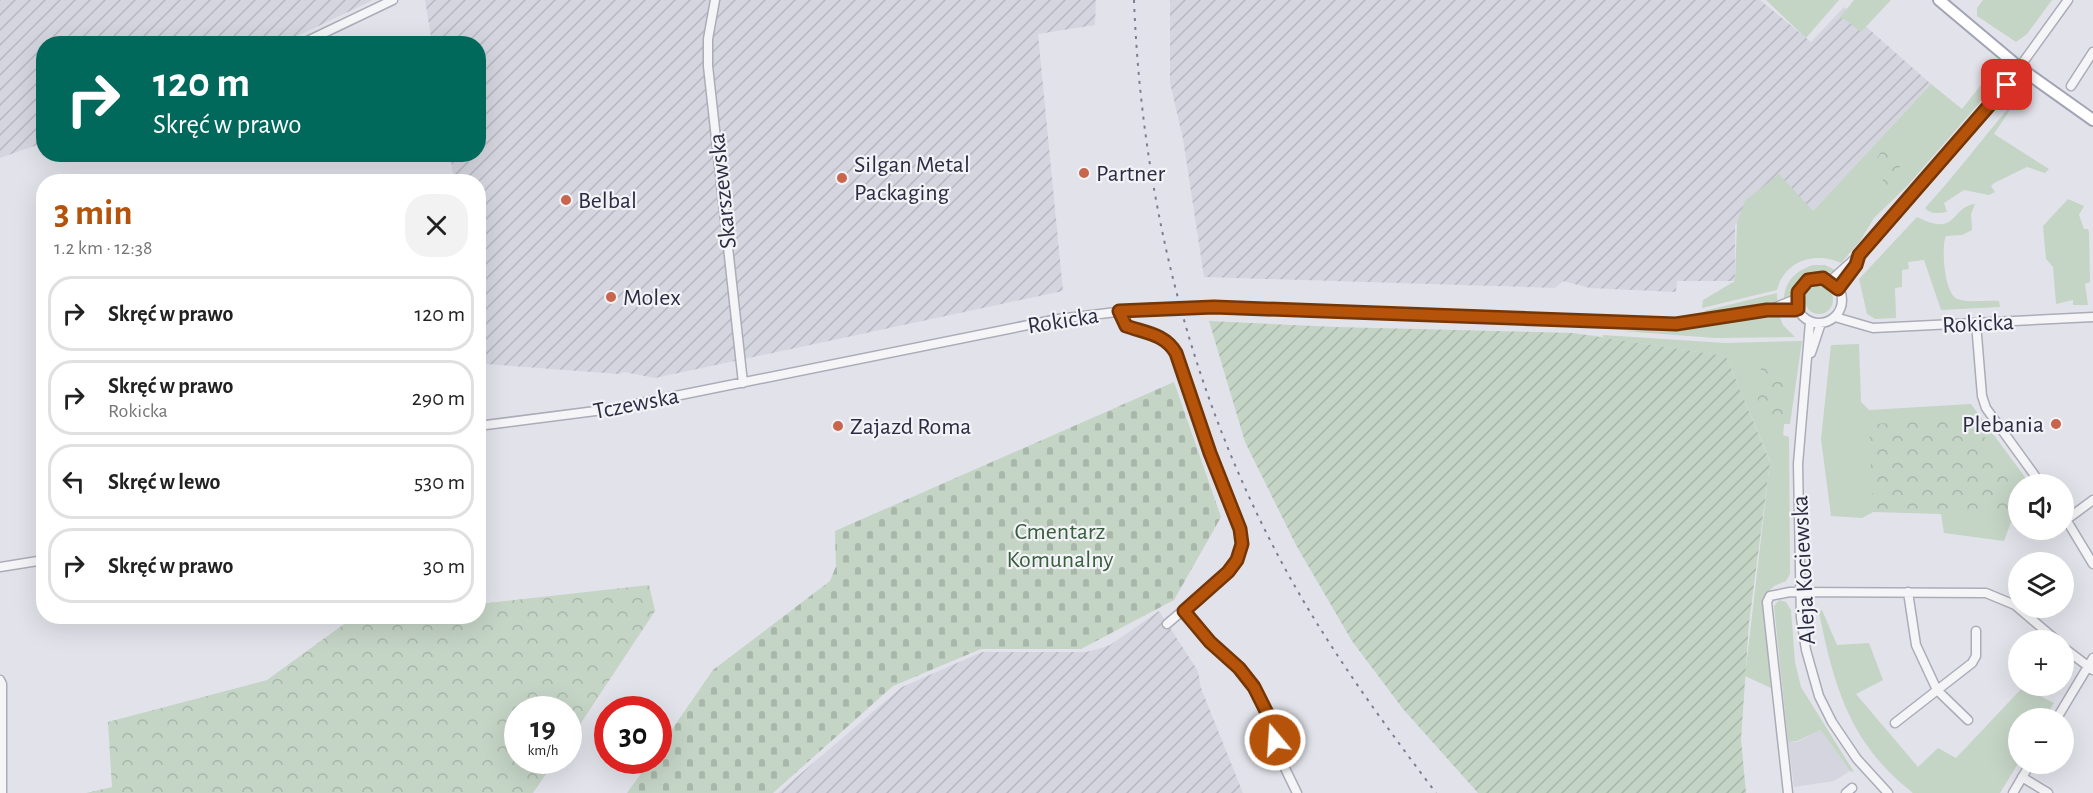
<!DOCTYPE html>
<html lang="pl">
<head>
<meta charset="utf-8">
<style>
	:root { --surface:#fff; --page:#f2f2f2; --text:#222; --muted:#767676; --line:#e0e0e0; --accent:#b45309 }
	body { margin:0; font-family:"Alegreya Sans",sans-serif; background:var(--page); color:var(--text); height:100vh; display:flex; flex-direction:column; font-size:22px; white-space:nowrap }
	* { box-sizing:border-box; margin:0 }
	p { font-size:20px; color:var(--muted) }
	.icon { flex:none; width:33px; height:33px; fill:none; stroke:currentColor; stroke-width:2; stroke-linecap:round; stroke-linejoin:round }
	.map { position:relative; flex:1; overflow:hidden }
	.details { position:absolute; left:36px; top:174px; width:450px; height:450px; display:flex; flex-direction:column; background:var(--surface); border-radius:24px; box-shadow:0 6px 24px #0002 }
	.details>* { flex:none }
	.top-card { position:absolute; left:36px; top:36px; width:450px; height:126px; border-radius:24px; box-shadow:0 6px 24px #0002; background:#00695c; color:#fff; overflow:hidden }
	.tools { position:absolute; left:2008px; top:474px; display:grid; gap:12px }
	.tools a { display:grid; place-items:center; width:66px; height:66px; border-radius:50%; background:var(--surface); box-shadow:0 6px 24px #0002; font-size:30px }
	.speed { position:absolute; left:504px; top:696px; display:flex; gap:12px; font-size:30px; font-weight:700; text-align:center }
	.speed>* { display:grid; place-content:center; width:78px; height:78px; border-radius:50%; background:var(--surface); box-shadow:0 6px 24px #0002; line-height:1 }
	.speed small { font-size:15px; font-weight:400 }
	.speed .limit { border:9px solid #d22; background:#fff; color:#111 }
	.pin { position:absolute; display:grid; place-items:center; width:51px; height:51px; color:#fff; margin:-26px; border-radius:12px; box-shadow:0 3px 9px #0006 }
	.me { position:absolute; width:66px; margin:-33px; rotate:342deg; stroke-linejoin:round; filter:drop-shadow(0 0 4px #0008) }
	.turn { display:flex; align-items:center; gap:21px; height:126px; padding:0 18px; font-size:27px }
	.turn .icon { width:78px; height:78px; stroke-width:2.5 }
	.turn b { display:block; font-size:42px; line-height:51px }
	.round { display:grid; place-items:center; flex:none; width:63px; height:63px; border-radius:24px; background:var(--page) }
	.overview { display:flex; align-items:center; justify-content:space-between; height:102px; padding:0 18px }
	h1 { font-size:36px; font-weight:600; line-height:45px; color:var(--accent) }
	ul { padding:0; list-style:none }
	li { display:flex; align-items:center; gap:18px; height:75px; margin:0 12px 9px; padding:0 6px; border:3px solid var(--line); border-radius:24px }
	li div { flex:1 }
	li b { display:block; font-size:22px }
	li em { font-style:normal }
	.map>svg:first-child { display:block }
	.built { fill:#d5d5df }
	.industrial { fill:url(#industrial-furrows) }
	.grass { fill:#c4d4c5 }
	.forest { fill:url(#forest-crowns) }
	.cemetery { fill:url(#cemetery-stones) }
	.garden { fill:url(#garden-furrows) }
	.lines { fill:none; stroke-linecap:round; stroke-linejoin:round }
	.minor-casing { stroke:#abacb8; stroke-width:11 }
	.major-casing { stroke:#a2a3b5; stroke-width:14 }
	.minor { stroke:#f5f5f8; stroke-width:8 }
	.major { stroke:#fff; stroke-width:10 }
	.rail { stroke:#7c7d93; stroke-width:2; stroke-dasharray:3 6; stroke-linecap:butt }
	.minor-bridge-casing { stroke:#abacb8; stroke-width:11; stroke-linecap:butt }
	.minor-bridge { stroke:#f5f5f8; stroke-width:8 }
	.route-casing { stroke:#753606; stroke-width:15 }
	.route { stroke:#b45309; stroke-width:10 }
	.poi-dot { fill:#c9644d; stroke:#f2f3f7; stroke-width:2 }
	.labels { text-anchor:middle; stroke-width:4.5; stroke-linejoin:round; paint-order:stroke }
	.poi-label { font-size:24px; fill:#2b2c42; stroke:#f2f3f7; text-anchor:start }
	.street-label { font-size:24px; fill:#2b2c42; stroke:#f2f3f7 }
	.park-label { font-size:24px; fill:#395d3e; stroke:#f2f3f7 }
</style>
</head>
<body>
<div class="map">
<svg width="2093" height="793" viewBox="0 0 2093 793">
	<defs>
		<pattern id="industrial-furrows" width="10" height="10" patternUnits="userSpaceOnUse" patternTransform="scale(1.5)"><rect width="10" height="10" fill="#d5d5df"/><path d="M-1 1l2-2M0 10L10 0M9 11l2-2" fill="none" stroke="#b7b7c1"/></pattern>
		<pattern id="forest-crowns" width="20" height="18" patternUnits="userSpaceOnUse" patternTransform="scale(1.5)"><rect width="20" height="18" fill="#c4d4c5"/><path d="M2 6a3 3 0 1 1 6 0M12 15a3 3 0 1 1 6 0" fill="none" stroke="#a9b6aa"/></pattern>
		<pattern id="cemetery-stones" width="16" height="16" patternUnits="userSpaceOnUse" patternTransform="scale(1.5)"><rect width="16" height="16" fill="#c4d4c5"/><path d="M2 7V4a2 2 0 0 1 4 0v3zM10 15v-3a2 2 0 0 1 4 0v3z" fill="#a9b6aa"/></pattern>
		<pattern id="garden-furrows" width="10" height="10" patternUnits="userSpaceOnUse" patternTransform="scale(1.5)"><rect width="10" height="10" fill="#c4d4c5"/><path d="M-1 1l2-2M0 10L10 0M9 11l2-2" fill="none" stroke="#a9b6aa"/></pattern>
	</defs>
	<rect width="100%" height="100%" fill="#e2e3ea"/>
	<path class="built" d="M1821,730L1850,771L1834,781L1794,787L1788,742H1797Z"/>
	<path class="industrial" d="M0,0H373L283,43L44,44L43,143L0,158Z
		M425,0H1096L1095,25L1038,34L1063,291L655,378L624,372L619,374L485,364L478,325V182L454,181L450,155L478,154V44L432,43Z
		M1170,0H1760L1811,42L1844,7L1931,84L1813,211L1784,183L1735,225V281H1677L1676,292L1590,288L1563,281L1555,288L1204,277L1183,139L1170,83Z
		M1159,611L1198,671L1201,688L1243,793H778L902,687L982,652H1086L1098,649L1110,645Z"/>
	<path class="grass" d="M1766,0H1839L1806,38Z
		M1854,0H1891L1861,32L1843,18L1838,20Z
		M1983,0H2052L2027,34L2016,42L1977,16V8Z
		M1995,67L1998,78L1993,87L1908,185L1874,218L1860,241L1841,263C1815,251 1784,261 1777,290L1702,308L1703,300L1735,281L1737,223L1745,201L1779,174L1813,211L1931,84L1962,109Z
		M2020,95L1994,134L2049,169L2045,173L2027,167L1994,183L1991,186L1995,192L1989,195L1964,190L1944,203L1947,212C1939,213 1931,215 1925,208C1959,171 1987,132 2020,95Z
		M2068,199L2084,206L2079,215L2084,229H2088L2089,232L2090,282L2085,284L2088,305H2073V300L2056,304L2053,267L2046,259L2043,226Z
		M1975,204L1971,214L1972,230L1962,235L1946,236C1941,246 1944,293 1957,299C1967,303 1988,300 1999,301L2000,307L1941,310L1924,260L1908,262L1909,269L1902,270V287L1895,288L1896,318L1875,319L1867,314L1859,279L1917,217C1958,238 1950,207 1975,204Z
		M1813,265H1825L1837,271L1807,277L1793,294L1784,300C1784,281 1797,270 1813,265Z
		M1805 300a14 14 0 1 1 28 0a14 14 0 1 1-28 0Z
		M1777,293V301L1714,316H1709L1704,311Z
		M1779,315L1783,325L1795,337L1715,338L1622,331L1695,328Z
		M1573,333L1603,337V335L1725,343L1802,341L1790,424H1784L1783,435L1789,437L1790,574L1786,581L1774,586L1764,596L1771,688L1745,676L1770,461L1726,356Z
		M1859,344L1861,402L1869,410L1971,404L2030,484H2019V527L2011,522L2004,541L1944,533L1941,514L1873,512L1862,518L1831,516L1821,439L1831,345Z
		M1779,600L1786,602L1791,610L1795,662L1801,687L1854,772L1850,771L1821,730L1797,741L1788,742L1774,606Z
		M1822,610L1837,645L1869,643L1883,680L1856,694L1918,767L1938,748L1956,758L2023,687L2054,703L2045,718H2019V762L2000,793H1913C1850,744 1834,687 1819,612Z"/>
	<path class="forest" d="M1882,150L1901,165L1883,192L1879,188L1887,171L1877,158Z
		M1761,368L1787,370L1782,421L1756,419Z
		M1972,420L2019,485V511L1873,512L1869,424Z
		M649,585L655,611L569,741L568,710H518V760L555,761L533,793H86L112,787L108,722L267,680L351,619L375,616H478L479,604Z"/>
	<path class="cemetery" d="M1174,382L1221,517L1174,600L1081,649H981L893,686L773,793H627L650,761L658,760L659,748L713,670L830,581L836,566L835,531Z"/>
	<path class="garden" d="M1209,321L1336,327L1573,333L1726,356L1770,462L1749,623L1741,739L1746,793H1478L1403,709L1352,641L1296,545L1245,442Z"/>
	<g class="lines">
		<g class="minor-casing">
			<path id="minor" d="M715,0L708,39V66L743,383
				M301,44L393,0
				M2071,86L2093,52
				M1796 300a23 23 0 1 1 46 0a23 23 0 1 1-46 0Z
				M1830,281L1859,255L2003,90L2068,0
				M1838,289L1856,265L1859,255
				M1214,307L1676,324L1767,310L1798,309
				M1768,310L1796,299
				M1120,311L1126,326C1146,333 1165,334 1176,353L1210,453L1240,529L1242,544L1237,560L1228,572L1167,624
				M1835,317L1873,328L2093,317
				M1810,322L1798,464L1801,618L1806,650L1819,696L1832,722L1857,759L1888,793
				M1976,323L1982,396L1986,408L2041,484
				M1811,353L1821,323
				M478,426L611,409L1058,319L1150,308
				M2064,516L2093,564
				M2066,520L2093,500
				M0,567L44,560
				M1908,592L1916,645L1937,690L1968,720
				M1184,611L1254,687L1269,717L1282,762L1297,793
				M2064,648L2093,670
				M0,680L2,684V793
				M2057,718L2093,658
				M1895,723L1972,663L1976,656V631
				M2022,777L2048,793
				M1788,793L1767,602L1770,596L1790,592L1986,593L2015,605L2056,640
				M1846,793L1852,788
				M2013,793L2030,764"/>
		</g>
		<g class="major-casing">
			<path id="major" d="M1939,0L2020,68L2093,120"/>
		</g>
		<use href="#minor" class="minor"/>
		<use href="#major" class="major"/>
		<path class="rail" d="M1134,0C1141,186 1185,374 1270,540C1316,631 1375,712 1436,793"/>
		<g class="minor-bridge-casing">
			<path id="minor-bridge" d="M1150,308L1214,307"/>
		</g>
		<use href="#minor-bridge" class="minor-bridge"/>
	</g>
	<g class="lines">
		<g class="route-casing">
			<path id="route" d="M1275,740L1269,717L1254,687L1239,668L1210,642L1184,611L1228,572L1237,560L1242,544L1240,529L1210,453L1176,353C1165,334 1146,333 1126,326L1119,311L1214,307L1676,324L1767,310H1795L1798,309V292L1808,280L1823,278L1838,289L1856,265L1859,255L2007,85"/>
		</g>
		<use href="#route" class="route"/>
	</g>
	<g class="poi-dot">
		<circle cx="1084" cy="173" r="6"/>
		<circle cx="842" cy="178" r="6"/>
		<circle cx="566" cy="200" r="6"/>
		<circle cx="611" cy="297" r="6"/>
		<circle cx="2056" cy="424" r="6"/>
		<circle cx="838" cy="426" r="6"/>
	</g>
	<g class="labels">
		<g class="poi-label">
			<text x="854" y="172">Silgan Metal<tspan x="854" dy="28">Packaging</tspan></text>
			<text x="1096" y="181">Partner</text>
			<text x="578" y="208">Belbal</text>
			<text x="623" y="305">Molex</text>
			<text x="2044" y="432" text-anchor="end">Plebania</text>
			<text x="850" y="434">Zajazd Roma</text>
		</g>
		<g class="street-label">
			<text transform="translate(722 191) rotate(-96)" y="8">Skarszewska</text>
			<text transform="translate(1063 320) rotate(-9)" y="8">Rokicka</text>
			<text transform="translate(1978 323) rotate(-3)" y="8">Rokicka</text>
			<text transform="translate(636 403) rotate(-11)" y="8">Tczewska</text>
			<text transform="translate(1803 570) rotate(-93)" y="8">Aleja Kociewska</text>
		</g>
		<g class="park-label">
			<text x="1060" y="539">Cmentarz<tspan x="1060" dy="28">Komunalny</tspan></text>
		</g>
	</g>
</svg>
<div class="tools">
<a><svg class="icon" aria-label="sound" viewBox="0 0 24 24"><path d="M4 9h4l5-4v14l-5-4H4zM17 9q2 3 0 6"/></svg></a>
<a><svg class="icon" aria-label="layers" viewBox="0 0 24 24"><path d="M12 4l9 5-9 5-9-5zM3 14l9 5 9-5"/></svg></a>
<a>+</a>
<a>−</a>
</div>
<div class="speed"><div>19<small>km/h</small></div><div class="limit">30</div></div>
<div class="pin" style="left:2007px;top:85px;background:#d93025"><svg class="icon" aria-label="arrive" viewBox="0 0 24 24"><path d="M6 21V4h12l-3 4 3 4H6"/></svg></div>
<svg class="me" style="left:1275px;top:740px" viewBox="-20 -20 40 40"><circle r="17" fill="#b45309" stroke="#fff" stroke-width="3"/><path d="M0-11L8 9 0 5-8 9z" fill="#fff"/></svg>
<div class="top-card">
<div class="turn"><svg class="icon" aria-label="right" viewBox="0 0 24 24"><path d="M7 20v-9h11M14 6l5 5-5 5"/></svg><div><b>120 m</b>Skręć w prawo</div></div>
</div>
<section class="details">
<div class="overview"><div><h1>3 min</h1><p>1.2 km · 12:38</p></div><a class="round"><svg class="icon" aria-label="close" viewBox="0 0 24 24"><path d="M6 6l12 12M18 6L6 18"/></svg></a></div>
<ul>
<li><svg class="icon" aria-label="right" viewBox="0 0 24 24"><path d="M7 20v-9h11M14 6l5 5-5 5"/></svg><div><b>Skręć w prawo</b></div><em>120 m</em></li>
<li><svg class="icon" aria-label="right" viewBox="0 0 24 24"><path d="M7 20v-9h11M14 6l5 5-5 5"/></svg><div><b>Skręć w prawo</b><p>Rokicka</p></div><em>290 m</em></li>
<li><svg class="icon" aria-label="left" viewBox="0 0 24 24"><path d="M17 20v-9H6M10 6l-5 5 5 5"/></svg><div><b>Skręć w lewo</b></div><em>530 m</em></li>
<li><svg class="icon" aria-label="right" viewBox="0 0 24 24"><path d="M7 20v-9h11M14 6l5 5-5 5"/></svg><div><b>Skręć w prawo</b></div><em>30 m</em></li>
</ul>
</section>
</div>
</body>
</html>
